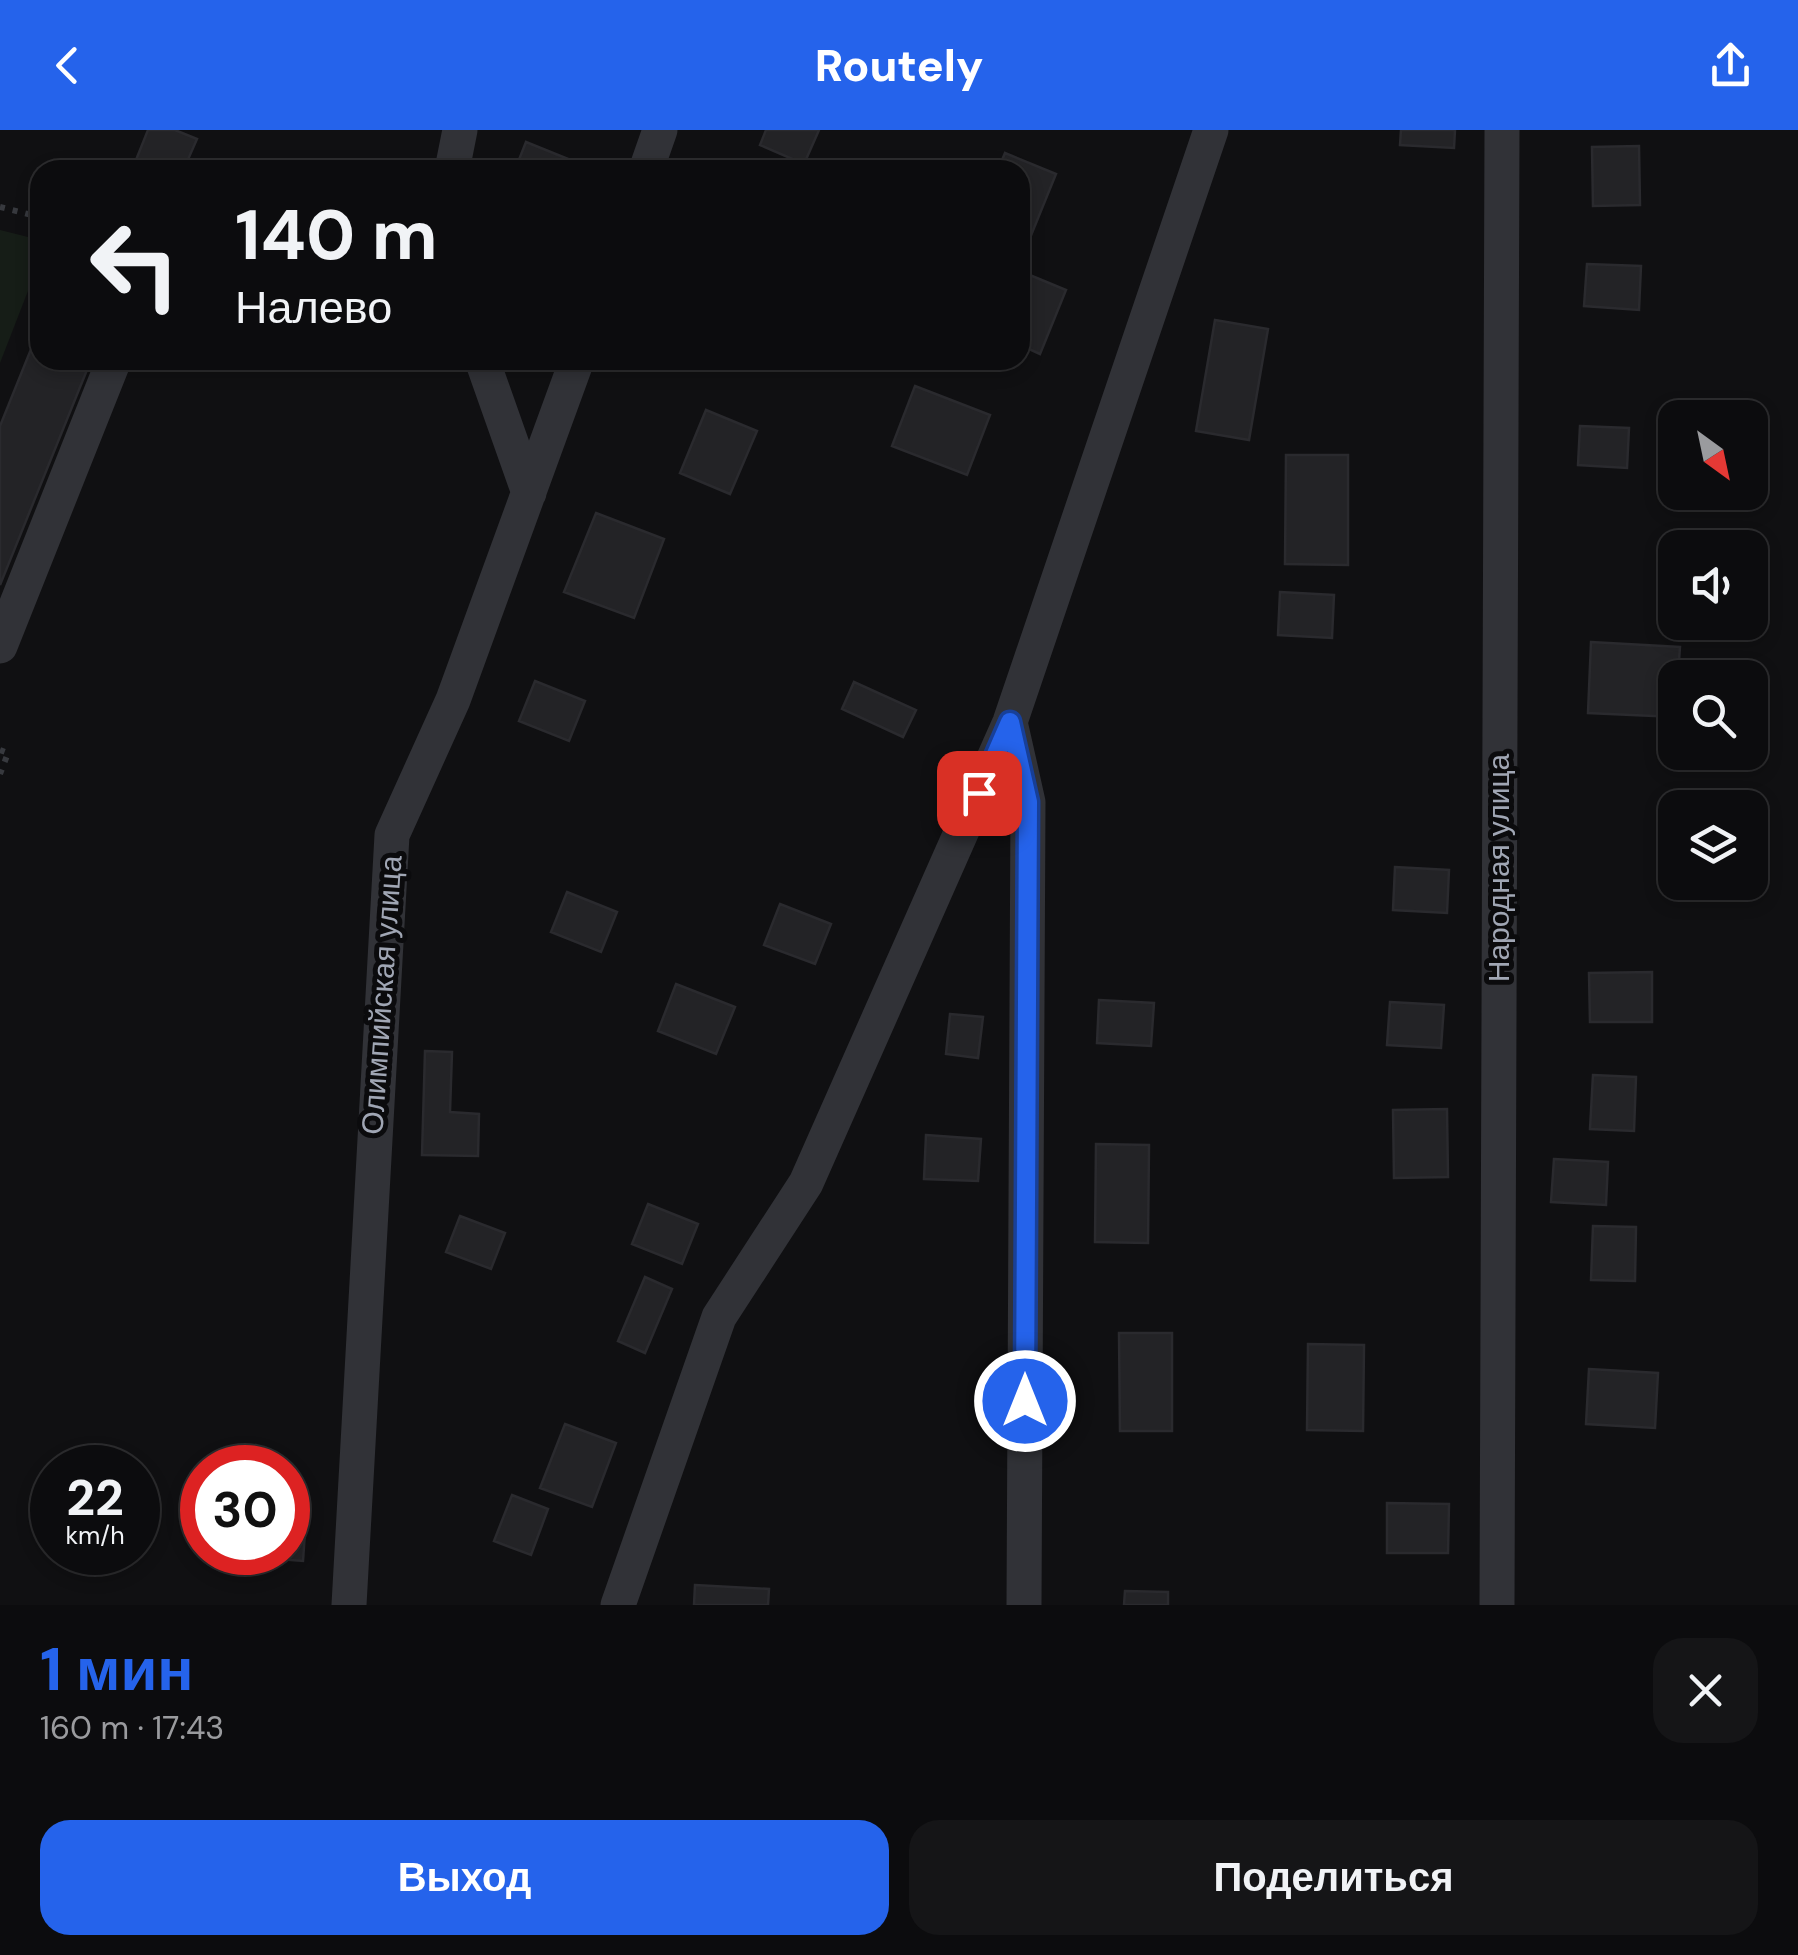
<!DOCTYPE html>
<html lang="ru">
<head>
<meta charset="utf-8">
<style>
	:root { --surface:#0c0c0e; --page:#151517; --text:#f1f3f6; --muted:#9a9b9e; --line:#2c2c2e; --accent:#2563eb }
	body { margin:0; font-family:"DM Sans",sans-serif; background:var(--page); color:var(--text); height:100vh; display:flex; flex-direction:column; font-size:38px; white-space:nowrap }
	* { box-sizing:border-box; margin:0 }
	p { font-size:32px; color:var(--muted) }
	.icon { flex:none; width:55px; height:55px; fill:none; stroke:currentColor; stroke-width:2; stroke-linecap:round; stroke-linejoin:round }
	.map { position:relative; height:1475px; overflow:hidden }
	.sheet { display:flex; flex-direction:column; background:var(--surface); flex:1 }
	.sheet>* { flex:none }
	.guide { position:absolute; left:30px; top:30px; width:1000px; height:210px; border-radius:30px; box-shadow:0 5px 15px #0003,0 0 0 2px var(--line); background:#0c0c0e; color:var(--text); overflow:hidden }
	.needle { width:65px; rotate:147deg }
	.fabs { position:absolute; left:1658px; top:270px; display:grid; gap:20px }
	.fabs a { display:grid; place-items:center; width:110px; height:110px; border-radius:20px; background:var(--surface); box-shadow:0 5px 15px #0003,0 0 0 2px var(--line); font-size:50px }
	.speed { position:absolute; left:30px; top:1315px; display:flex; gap:20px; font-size:50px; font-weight:700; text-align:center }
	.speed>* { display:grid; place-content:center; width:130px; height:130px; border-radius:50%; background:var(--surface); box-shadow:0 5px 15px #0003,0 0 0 2px var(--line); line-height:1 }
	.speed small { font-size:25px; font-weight:400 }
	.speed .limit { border:15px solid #d22; background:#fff; color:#111 }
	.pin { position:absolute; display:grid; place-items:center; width:85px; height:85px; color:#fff; margin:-42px; border-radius:20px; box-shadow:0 5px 15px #0006 }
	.me { position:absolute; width:110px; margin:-55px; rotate:0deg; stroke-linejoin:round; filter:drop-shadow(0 0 8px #0008) }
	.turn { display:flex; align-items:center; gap:35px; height:210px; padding:0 40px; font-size:45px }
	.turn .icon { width:130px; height:130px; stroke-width:2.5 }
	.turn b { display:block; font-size:70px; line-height:85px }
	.round { display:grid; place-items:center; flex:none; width:105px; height:105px; border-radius:30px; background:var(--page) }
	.overview { display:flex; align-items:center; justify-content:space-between; height:170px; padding:0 40px }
	h1 { font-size:60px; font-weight:800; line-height:75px; color:var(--accent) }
	.button { display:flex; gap:20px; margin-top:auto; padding:20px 40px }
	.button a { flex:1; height:115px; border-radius:30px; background:var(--accent); color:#fff; font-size:40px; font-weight:800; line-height:115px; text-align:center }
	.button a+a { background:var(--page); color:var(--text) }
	header { display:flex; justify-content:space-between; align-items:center; height:130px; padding:0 40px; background:var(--accent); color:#fff; font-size:45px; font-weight:800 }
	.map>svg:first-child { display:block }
	.green { fill:#161d17 }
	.building { fill:#232326; stroke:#2a2a2e; stroke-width:2.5 }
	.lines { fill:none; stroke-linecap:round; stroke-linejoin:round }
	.path { stroke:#37393e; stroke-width:6; stroke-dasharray:5 8; stroke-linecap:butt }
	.minor { stroke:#313237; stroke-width:35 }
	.route-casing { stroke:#184099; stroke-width:25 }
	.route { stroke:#2563eb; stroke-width:18 }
	.labels { text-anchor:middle; stroke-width:10; stroke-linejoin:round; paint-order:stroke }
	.street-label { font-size:30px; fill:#a0a6b4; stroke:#0b0b0d }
</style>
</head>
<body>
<header><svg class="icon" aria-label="back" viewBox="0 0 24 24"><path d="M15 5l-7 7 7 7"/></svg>Routely<svg class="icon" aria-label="share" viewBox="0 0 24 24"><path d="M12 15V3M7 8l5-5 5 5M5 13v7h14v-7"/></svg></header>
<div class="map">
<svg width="1798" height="1475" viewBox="0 0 1798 1475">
	<rect width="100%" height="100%" fill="#101012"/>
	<path class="green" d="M0,100L40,110V130L0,233Z"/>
	<path class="building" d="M148,0H175L197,9L186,34L200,40H132Z
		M766,0H819L804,34L760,15Z
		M1401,0H1455L1454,18L1400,15Z
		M526,12L588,37L587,40H515Z
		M1639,16L1640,75L1593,76L1592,17Z
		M1005,23L1056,44L1030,108L1020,104V40H998Z
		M1587,134L1641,136L1639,180L1584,176Z
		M1020,141L1066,160L1040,224L1020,215Z
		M1215,190L1268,199L1249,310L1196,301Z
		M40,197V230H91L0,455V296Z
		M915,256L990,285L967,345L892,316Z
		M706,280L757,301L730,364L680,343Z
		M1580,296L1629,298L1627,338L1578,335Z
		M1286,325H1348V435L1285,434Z
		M596,383L664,409L634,488L564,462Z
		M1280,462L1334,465L1332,508L1278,505Z
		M1591,512L1680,517L1675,587L1588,583Z
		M535,551L585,571L569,611L519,591Z
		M854,552L916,580L903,607L842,579Z
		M1395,737L1449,740L1447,783L1393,780Z
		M567,762L617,782L601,822L551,802Z
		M780,774L831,794L815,834L764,815Z
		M1652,842V892H1590L1589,843Z
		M676,854L735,877L716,924L658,901Z
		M1099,870L1154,873L1151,916L1097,913Z
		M1390,872L1444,875L1441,918L1387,915Z
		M950,884L983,887L978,928L946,924Z
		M425,921L452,922L450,982L479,984L478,1026L422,1025Z
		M1593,945L1636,947L1634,1001L1590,999Z
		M1447,979L1448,1047L1394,1048L1393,980Z
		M926,1005L981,1009L978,1051L924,1049Z
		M1096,1014L1149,1015L1148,1113L1095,1112Z
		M1554,1029L1608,1032L1606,1075L1551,1072Z
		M648,1074L698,1094L682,1134L632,1114Z
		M460,1086L505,1103L491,1139L446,1122Z
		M1593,1096L1636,1097L1635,1151L1591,1150Z
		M645,1147L672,1159L645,1223L618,1211Z
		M1119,1203H1172V1301H1120Z
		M1308,1214L1364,1215L1363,1301L1307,1300Z
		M1589,1239L1658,1243L1655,1298L1586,1294Z
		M565,1294L616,1313L592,1377L540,1358Z
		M512,1365L548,1379L531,1425L494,1411Z
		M1387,1373L1449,1374L1448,1423H1387Z
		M288,1386L306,1388L303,1431L249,1427V1422H288Z
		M695,1455L769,1459L768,1475H694Z
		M1125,1461L1168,1462V1475H1124Z"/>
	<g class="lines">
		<path class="path" d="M0,77L40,87
			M0,620L8,623L0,644"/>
		<path class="minor" d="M452,40L460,0
			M646,40L660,0
			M482,230L529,363
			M0,516L114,230
			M1010,592L1028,672L1024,1475
			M349,1475L392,705L453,570L577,230
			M618,1475L719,1187L806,1053L1010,592L1211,0
			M1497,1475L1502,0"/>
	</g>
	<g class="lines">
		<g class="route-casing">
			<path id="route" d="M979,663L1010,592L1028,672L1025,1271"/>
		</g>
		<use href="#route" class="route"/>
	</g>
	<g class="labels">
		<g class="street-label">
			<text transform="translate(1499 738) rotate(-90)" y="10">Народная улица</text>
			<text transform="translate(382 865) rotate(-86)" y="10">Олимпийская улица</text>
		</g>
	</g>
</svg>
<div class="fabs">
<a><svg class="needle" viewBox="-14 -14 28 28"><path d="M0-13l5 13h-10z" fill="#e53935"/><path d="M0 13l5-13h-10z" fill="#9a9b9e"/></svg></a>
<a><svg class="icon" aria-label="sound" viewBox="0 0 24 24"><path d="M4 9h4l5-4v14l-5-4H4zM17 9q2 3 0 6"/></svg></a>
<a><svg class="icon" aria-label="search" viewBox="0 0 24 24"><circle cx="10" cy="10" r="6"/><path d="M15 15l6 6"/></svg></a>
<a><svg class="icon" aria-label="layers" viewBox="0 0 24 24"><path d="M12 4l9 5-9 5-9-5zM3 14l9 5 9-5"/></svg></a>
</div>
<div class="speed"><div>22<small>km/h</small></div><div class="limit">30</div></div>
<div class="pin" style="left:979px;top:663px;background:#d93025"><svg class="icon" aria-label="arrive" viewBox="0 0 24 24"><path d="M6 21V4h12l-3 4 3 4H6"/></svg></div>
<svg class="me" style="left:1025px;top:1271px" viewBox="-20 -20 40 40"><circle r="17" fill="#2563eb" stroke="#fff" stroke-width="3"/><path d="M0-11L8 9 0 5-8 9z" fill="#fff"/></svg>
<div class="guide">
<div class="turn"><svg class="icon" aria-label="left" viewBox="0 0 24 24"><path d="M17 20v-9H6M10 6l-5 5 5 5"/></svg><div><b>140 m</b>Налево</div></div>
</div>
</div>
<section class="sheet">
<div class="overview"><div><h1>1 мин</h1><p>160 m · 17:43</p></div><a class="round"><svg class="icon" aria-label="close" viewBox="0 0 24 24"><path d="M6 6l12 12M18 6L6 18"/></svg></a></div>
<div class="button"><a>Выход</a><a>Поделиться</a></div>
</section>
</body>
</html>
